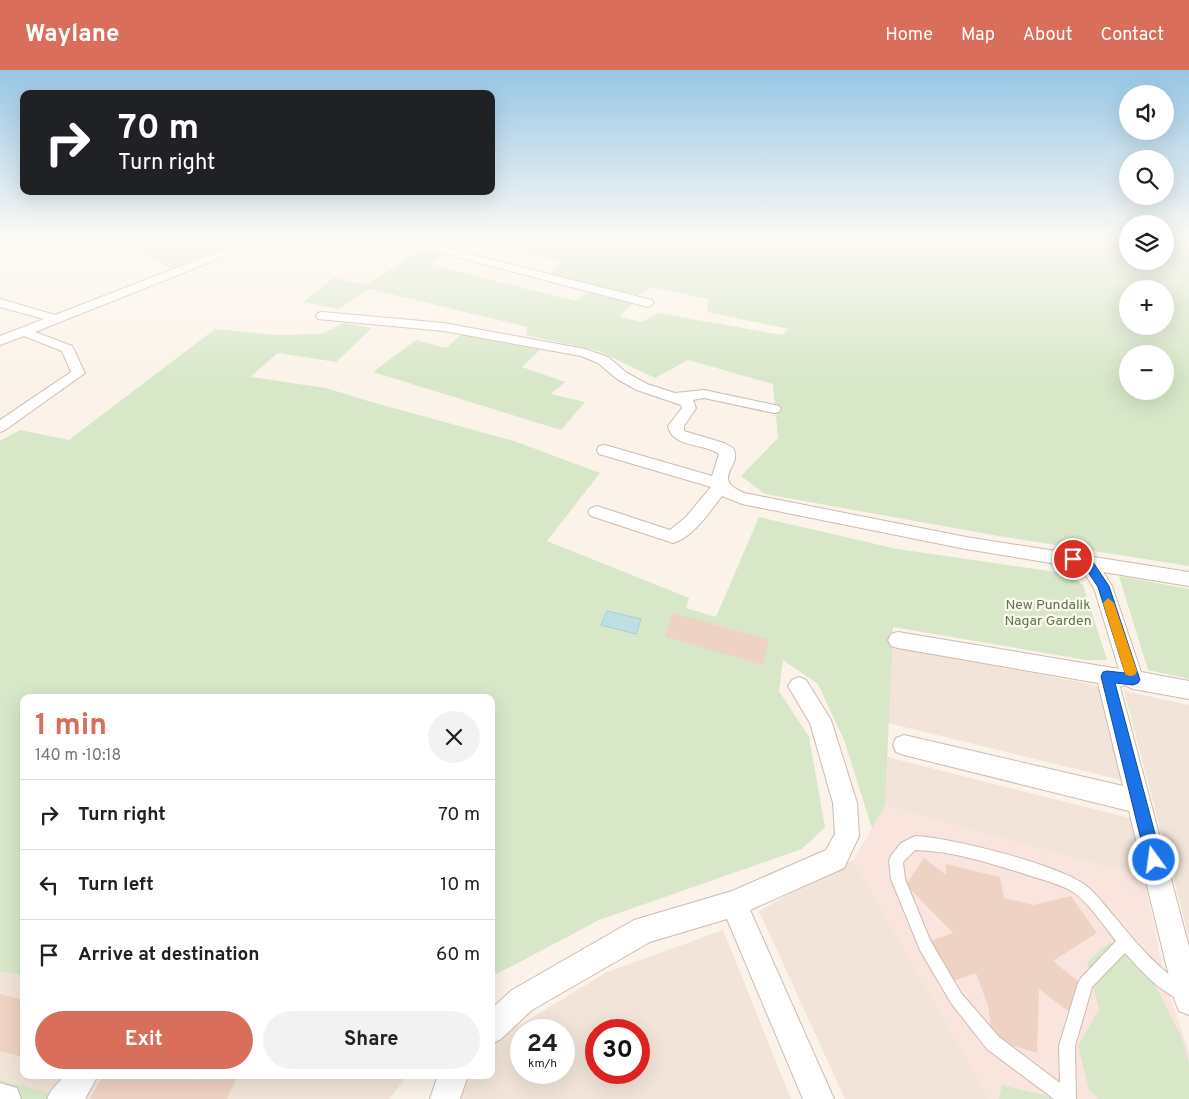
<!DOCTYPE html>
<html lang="en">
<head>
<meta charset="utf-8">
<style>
	:root { --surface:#fff; --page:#f2f2f2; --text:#202124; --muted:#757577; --line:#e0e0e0; --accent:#d96f5a }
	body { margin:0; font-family:Overpass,sans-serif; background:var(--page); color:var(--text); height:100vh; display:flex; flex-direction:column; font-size:19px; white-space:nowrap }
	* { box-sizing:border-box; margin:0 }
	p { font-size:16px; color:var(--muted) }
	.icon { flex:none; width:28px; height:28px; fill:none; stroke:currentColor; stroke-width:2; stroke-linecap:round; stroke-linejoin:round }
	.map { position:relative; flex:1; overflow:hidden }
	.sheet { position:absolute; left:20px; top:624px; width:475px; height:385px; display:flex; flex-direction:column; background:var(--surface); border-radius:10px; box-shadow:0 5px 20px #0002 }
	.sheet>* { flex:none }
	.hud { position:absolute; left:20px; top:20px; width:475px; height:105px; border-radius:10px; box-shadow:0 5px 20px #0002; background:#202124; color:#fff; overflow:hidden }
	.controls { position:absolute; left:1119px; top:15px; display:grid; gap:10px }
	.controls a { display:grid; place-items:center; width:55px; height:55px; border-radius:50%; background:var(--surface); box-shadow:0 5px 20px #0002; font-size:25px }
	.speed { position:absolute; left:510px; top:949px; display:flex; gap:10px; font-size:25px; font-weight:700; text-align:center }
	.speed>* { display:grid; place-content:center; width:65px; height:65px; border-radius:50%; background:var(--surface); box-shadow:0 5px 20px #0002; line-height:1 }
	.speed small { font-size:12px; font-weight:400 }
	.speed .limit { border:8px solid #d22; background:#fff; color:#111 }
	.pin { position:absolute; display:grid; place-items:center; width:42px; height:42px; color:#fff; margin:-21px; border:2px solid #fff; border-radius:50%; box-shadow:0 1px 5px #0007 }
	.me { position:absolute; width:55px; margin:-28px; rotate:346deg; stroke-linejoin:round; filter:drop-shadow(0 0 4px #0008) }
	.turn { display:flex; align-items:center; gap:18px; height:105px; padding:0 15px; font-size:22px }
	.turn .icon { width:65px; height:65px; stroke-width:2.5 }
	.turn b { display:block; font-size:35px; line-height:42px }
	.round { display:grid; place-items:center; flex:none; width:52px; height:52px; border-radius:26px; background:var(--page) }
	.headline { display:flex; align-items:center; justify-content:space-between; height:85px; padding:0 15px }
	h1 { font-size:30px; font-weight:700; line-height:38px; color:var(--accent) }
	.primary-button { display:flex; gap:10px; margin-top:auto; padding:10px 15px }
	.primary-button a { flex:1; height:58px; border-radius:30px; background:var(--accent); color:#fff; font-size:20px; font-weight:700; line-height:58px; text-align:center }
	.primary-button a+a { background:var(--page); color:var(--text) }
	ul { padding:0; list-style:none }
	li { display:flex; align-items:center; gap:15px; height:70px; padding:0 15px; border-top:1px solid var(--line) }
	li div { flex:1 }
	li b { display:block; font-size:19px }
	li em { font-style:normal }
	header { display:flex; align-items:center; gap:30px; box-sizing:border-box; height:70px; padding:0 25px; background:var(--accent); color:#fff }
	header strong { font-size:24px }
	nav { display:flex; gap:28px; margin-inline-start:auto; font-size:18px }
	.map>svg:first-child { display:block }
	.residential { fill:#f2e4d8; fill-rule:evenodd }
	.commercial { fill:#fae5de }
	.green { fill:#d7e7c8; fill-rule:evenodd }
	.water { fill:#bfe0e3; stroke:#a6cfd4 }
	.building { fill:#eed2c3 }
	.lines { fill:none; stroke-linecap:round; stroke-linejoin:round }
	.service-casing { stroke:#ccbbb0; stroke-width:2 }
	.minor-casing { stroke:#ccbbb0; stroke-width:2 }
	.service { fill:#fff; fill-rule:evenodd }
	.minor { fill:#fff; fill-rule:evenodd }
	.route { fill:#1a73e8; stroke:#114b97 }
	.slow { fill:#f59e0b }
	.labels { text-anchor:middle; stroke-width:4.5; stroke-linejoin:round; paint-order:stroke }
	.park-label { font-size:14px; fill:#597848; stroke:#fef7ef }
</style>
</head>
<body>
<header>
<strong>Waylane</strong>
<nav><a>Home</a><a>Map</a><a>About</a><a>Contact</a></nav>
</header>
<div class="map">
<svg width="1189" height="1029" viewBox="0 0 1189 1029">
	<rect width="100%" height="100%" fill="#fbf3e9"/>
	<path class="residential" d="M891,576L1099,616L1121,710L888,653Z
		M1124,621L1189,635V867Z
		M887,687L1130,748L1144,807L885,736Z
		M853,790L990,1029H845L759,841Z
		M723,860L791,1029H446L435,1008L439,1005H491V973L605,903ZM521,960H564V1002H521ZM596,960H639V1002H596Z
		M0,902L24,905V1005H408L389,1029H75L0,1010Z"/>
	<path class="commercial" d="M885,736L1144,807L1166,914L1189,982V1029H990L853,790Z"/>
	<path class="green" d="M112,168H234L230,174L171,198Z
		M412,168H1127L1128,191H1165V168H1189V496L993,465L765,424L741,406L778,368L773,314L688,290L655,308L599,281L526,265L528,257L370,219L338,239L303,232L333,208L367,215L422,180L443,186L431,195L576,231L588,223L632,233L619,247L642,252L658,243L782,265L789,259L707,242L709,229L652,217L637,225L549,204L561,191L473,168L455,179ZM1128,219H1165V256H1128ZM1128,284H1165V321H1128Z
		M344,253L372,258L336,292L278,283L250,307L326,318L368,331L514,371L600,403L547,471L689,528L686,538L716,547L759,447L897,479L1069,504L1083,515L1107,590H1086L893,557L885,736L872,758L844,670L818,614L783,590L779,621L809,667L825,757L802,779L599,850L497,904L491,903V628H24V905L0,902V371L20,360L69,370L215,259L275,265L321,264Z
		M461,265L540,280L522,297L565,312L551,324L585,332L561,360L373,302L416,270L446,278Z
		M1119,506L1189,519V609L1148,600Z
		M1110,872L1154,913L1182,968L1189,993V1029H1099L1089,1020L1078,976L1099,939L1087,892Z
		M0,1010L75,1029H0Z
		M1002,1015L1047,1026L1053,1029H999Z"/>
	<path class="water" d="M607,541L641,549L636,564L601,555Z"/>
	<path class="building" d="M673,543L769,570L763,595L665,567Z
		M924,788L946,805V794L1000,807L1004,828L1034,835L1071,826L1097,863L1053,891L1084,916L1072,944L1039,919L1037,983L993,970L988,936L976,903L953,911L931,871L953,863L906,815Z
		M0,924L24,930V987L0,981Z
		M103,1005H179L197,1010L200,1005H238L227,1029H90Z"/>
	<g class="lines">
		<g class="service-casing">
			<path id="service" d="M915,766C949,767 1066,796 1089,818C1100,828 1109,841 1119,852C1139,877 1160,900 1187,918L1189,922L1187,928L1182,931C1159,921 1141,901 1125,883L1092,917L1075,976L1076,1029H1054L987,979L951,933L920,880L891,809L889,791L891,786L901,773ZM915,780C955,781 996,795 1034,807C1047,811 1062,815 1073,822C1090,834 1103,855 1116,871L1081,908L1078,913L1059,976L1060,1013L999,967L961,923L930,870L905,809L903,792Z"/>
		</g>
		<g class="minor-casing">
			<path id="minor" d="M16,168H30L0,181V174Z
				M238,168H248L243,179L35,262L72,276L85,303L5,360L0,362V350L71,302L62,281L24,266L0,275V266L44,249L0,237V229L55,245L235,175Z
				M390,168H406L652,230L654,233L648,237L391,170Z
				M322,242L444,253L585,279L608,287L627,303L647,314L675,323L704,320L779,336L781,339L779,342L774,343L704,328L693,330L696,338L684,356V361L724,373L733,378C744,396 709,408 744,423L966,467L1189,502V516L1103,502L1112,516L1141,602L1189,611V629L1133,619L1125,615L1120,617L1189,877V945L1179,941L1175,931L1129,741L904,685L896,682L893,675L896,668L904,665L1123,716L1098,613L898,578L891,576L888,570L891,564L898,562L1119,599L1094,518L1081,498L966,479L742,434L722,426C709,442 694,467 673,473L591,446L588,442L591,438L597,436L670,460L686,447L711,417L599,384L597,380L599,376L605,375L712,406L719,384C704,373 672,378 668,356L682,338L681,335L637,320L617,309L598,293L581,286L444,261L318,249L316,246L318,243Z
				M799,607L806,610L831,650L857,733L859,766L844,798L750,840L834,1029H803L727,849L650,872L532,940L501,969L491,974V939L512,920L634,850L732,821L826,780L835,764L833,733L810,653L788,616L792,610Z
				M65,1005H98L85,1029H47C51,1018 58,1014 65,1005Z
				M438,1005H468L460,1029H430Z
				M0,1013L17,1018L21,1029H0Z"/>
		</g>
		<use href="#service" class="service"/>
		<use href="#minor" class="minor"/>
	</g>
	<linearGradient id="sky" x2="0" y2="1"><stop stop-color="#97c6e6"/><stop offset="0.54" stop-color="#fdfaf5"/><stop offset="1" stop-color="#fdfaf5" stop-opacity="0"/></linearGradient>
	<rect width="1189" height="312" fill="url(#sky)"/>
	<path class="route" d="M1073,485L1091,489L1109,516L1140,610L1138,613L1133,615L1115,613L1162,790L1160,796L1154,798L1149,796L1146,790L1101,606L1103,602L1107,601L1125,603L1098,517L1084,496L1069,492L1067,489Z"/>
	<path class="slow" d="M1108,528L1114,533L1137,601L1135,605L1130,606L1126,605L1124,601L1103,533Z"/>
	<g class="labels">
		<g class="park-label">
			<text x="1048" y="539">New Pundalik<tspan x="1048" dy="16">Nagar Garden</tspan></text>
		</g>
	</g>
</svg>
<div class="controls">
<a><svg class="icon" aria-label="sound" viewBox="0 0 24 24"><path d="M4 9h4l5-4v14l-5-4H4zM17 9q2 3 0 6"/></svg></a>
<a><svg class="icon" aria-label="search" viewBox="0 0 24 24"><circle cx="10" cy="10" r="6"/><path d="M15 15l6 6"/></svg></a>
<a><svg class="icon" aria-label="layers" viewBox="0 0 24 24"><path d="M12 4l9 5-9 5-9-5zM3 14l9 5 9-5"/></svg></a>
<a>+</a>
<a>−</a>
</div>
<div class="speed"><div>24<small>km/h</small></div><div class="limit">30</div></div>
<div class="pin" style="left:1073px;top:489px;background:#d93025"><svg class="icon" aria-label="arrive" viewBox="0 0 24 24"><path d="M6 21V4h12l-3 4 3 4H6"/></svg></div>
<svg class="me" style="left:1154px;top:790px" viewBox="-20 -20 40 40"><circle r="17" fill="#1a73e8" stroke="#fff" stroke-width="3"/><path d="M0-11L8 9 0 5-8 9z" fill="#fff"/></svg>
<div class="hud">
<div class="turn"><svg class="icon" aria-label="right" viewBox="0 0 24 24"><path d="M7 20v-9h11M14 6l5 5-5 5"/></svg><div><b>70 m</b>Turn right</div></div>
</div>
<section class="sheet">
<div class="headline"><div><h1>1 min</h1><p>140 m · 10:18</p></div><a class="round"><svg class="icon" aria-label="close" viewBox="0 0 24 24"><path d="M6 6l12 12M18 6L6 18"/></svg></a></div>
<ul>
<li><svg class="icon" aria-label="right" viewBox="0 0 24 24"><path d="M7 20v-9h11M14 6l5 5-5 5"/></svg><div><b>Turn right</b></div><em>70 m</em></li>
<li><svg class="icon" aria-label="left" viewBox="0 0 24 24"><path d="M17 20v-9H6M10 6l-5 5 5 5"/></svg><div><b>Turn left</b></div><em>10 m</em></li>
<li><svg class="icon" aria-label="arrive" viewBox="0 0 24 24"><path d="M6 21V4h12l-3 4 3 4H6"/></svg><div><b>Arrive at destination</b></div><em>60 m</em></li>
</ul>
<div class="primary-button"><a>Exit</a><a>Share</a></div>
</section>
</div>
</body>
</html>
